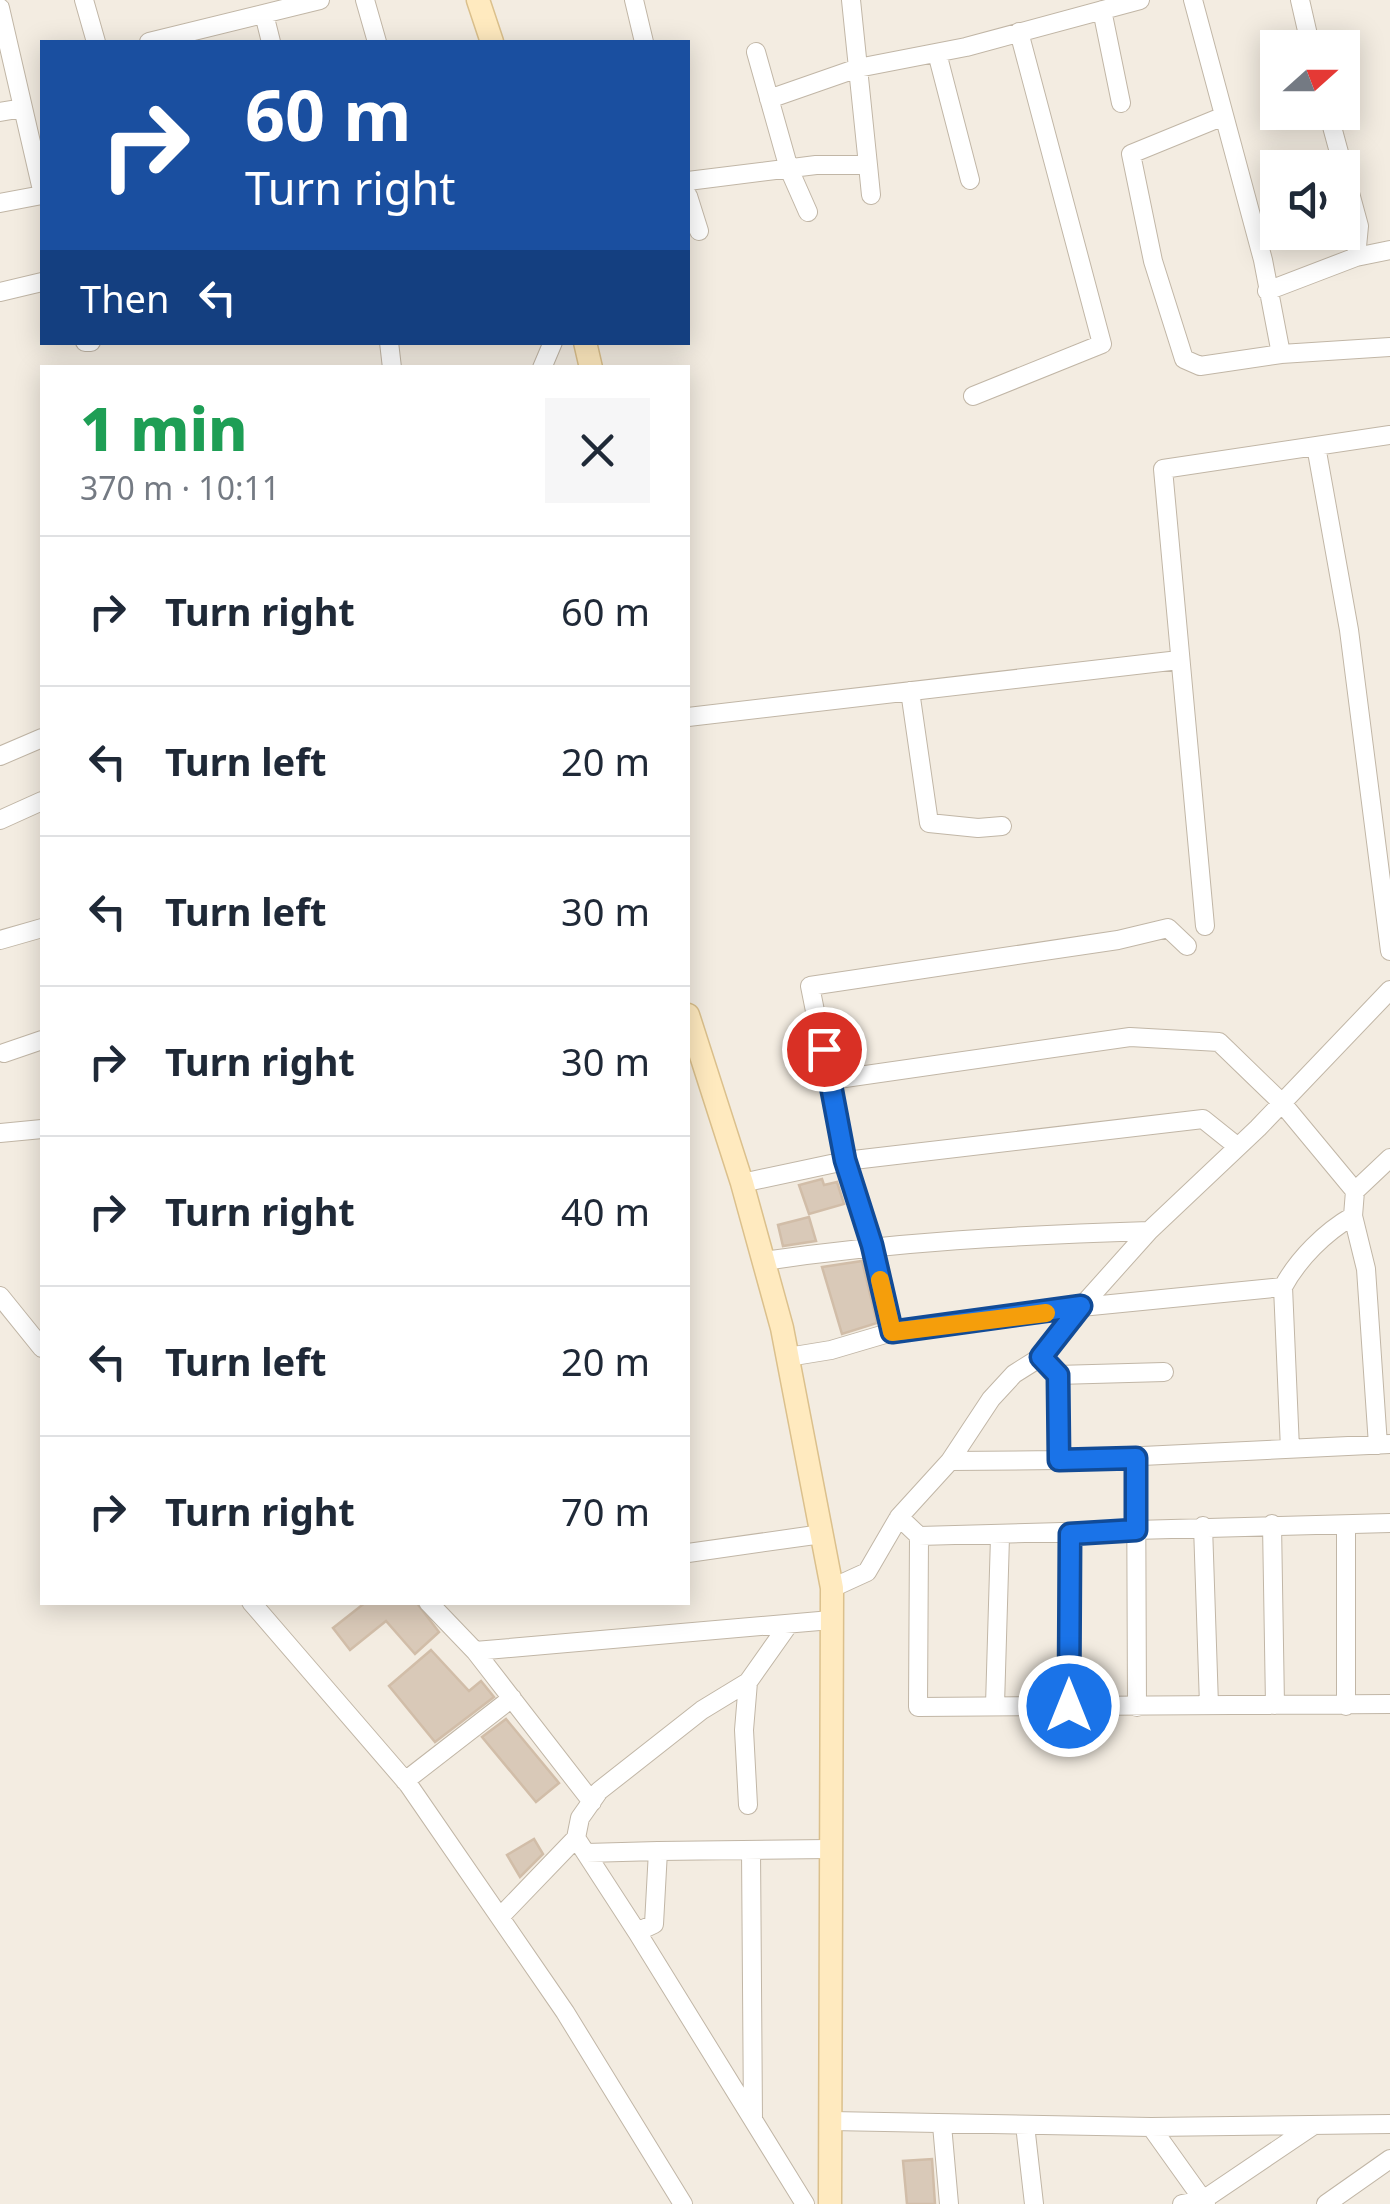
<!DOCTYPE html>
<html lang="en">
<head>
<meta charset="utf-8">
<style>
	:root { --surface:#fff; --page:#f6f6f7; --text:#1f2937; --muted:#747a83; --line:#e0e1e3 }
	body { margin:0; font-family:"Noto Sans",sans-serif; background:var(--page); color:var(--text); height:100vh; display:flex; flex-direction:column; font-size:38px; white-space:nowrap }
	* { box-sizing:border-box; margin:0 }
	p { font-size:32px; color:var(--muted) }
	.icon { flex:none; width:55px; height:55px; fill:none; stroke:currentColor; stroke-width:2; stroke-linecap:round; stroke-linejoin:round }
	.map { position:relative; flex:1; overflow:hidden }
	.sheet { position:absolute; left:40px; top:365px; width:650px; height:1240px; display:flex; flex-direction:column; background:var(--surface); border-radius:0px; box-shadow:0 5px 25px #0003 }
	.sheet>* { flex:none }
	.top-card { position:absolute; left:40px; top:40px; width:650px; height:305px; border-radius:0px; box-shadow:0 5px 25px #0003; background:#1a4fa0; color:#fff; overflow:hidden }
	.needle { width:65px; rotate:69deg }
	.fabs { position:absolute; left:1260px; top:30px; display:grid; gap:20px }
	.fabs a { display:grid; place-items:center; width:100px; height:100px; border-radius:0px; background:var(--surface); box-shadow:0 5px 25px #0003; font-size:50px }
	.pin { position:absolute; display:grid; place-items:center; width:85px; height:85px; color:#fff; margin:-42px; border:5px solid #fff; border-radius:50%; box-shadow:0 2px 10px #0007 }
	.me { position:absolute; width:110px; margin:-55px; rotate:0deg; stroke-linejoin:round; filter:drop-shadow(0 0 8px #0008) }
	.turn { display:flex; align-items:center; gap:35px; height:210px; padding:0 40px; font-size:45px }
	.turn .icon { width:130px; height:130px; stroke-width:2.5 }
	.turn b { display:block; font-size:70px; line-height:85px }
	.then { display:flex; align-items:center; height:95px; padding:0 40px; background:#0003; gap:20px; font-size:38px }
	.round { display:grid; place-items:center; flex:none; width:105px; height:105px; border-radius:0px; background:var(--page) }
	.summary { display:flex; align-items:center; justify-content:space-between; height:170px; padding:0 40px }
	h1 { font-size:60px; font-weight:800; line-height:75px; color:#1e9e55 }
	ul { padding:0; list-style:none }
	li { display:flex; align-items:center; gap:30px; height:150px; padding:0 40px; border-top:2px solid var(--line) }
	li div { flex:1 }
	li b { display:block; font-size:38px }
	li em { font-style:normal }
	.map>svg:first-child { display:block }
	.building { fill:#d9c9b8; stroke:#d1bda8; stroke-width:2.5 }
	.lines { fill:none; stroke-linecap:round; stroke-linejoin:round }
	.street-casing { stroke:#c1b6a6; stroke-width:20 }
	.secondary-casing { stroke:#dbc08c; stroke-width:25 }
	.street { stroke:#fff; stroke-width:18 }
	.secondary { stroke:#ffeabf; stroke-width:22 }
	.route-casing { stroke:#114b97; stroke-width:25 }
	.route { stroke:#1a73e8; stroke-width:18 }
	.slow { stroke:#f59e0b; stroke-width:18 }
</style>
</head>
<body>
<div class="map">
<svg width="1390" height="2204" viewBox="0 0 1390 2204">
	<rect width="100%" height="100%" fill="#f3ece1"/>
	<path class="building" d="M822,1179L824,1185L837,1182L844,1204L809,1214L799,1185Z
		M809,1217L816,1241L783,1246L778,1225Z
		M862,1261L877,1323L842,1334L822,1267Z
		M366,1602H416L439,1632L415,1654L386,1621L350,1650L333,1628Z
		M431,1650L469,1691L481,1681L494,1697L435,1742L389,1686Z
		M506,1719L559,1783L536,1802L482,1737Z
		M534,1839L543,1854L520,1877L507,1855Z
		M932,2159L935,2204H907L903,2161Z"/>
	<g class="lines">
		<g class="street-casing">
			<path id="street" d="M84,0L96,42
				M365,0L377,42
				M634,0L644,42
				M1193,0L1263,260L1281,354
				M1300,0L1311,48
				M0,8L42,190
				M1102,10L1121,103
				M264,14L271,42
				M149,42L320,0
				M756,52L789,169L808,212
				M937,53L970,180
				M769,99L858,68L966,47L1140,0
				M0,112L23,108
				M1224,116L1131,154L1153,261L1184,359L1200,366L1281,354L1390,347
				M868,165L871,195
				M688,181L816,165H868L851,0
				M688,196L699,231
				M0,203L42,195
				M1356,257L1390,250
				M1267,291L1356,257L1359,226L1328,112
				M0,292L42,282
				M85,342H91
				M389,342L392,368
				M542,368L553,342
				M973,396L1102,344L1019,32
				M1316,446L1349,630L1390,951
				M910,691L929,823L978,828L1002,826
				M688,717L1179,660
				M0,756L42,738
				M0,820L42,801
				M1205,926L1163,469L1390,435
				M0,940L42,928
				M4,1053L42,1040
				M831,1080L1130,1037L1219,1042L1282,1103L1355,1191L1353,1216L1366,1269L1378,1445
				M0,1133L42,1129
				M742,1183L845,1161L1203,1119L1238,1147
				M1355,1191L1390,1158
				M764,1261C893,1242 1019,1235 1149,1231
				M0,1296L42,1348
				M892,1332L872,1245L845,1161L810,986L1118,940L1168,928L1187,946
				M788,1357L831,1350L892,1332L1081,1307L1149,1231L1258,1128L1390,990
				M1041,1357L1057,1375L1059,1460
				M1057,1375L1164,1372
				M1290,1449L1283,1287C1298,1259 1325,1232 1353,1216
				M1136,1457L1137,1707
				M950,1461L1059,1460L1390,1444
				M899,1517L919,1536L1390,1523
				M1272,1524L1275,1705
				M1346,1525V1706
				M1203,1526L1209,1705
				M1070,1535L1069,1706L1390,1704
				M919,1536L918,1707L1069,1706
				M688,1553L822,1534
				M832,1588L867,1572L899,1517L950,1461L991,1399L1014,1374L1041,1357L1081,1307L1283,1287
				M251,1602L408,1784L565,2012L683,2204
				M428,1602L475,1651L831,1620
				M475,1651L592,1802
				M995,1705L1000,1537
				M405,1781L512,1698
				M748,1805L744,1730L748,1682
				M751,1850L753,2120
				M586,1853L658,1851
				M500,1917L576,1838
				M637,1932L576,1838L580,1818L599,1791L702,1710L748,1682L789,1624
				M831,2121L1151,2127L1390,2124
				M942,2125L949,2204
				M1025,2125L1034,2204
				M1151,2127L1206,2204
				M805,2204L637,1932L654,1924L658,1851L829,1849
				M1182,2204L1203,2200L1314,2125
				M1326,2204L1390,2159"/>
		</g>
		<g class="secondary-casing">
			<path id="secondary" d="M478,0L492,42
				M585,342L591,368
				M688,1015L742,1183L782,1328L832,1588L830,2204"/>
		</g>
		<use href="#street" class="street"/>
		<use href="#secondary" class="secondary"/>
	</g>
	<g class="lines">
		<g class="route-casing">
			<path id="route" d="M824,1049L845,1160L872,1245L892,1332L1081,1306L1041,1357L1058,1375L1059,1460L1136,1458V1530L1070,1534L1069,1706"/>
		</g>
		<use href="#route" class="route"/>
		<path class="slow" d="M880,1280L892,1332L1046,1313"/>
	</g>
</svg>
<div class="fabs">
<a><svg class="needle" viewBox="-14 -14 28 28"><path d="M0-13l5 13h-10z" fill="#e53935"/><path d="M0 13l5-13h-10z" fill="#747a83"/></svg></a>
<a><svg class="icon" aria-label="sound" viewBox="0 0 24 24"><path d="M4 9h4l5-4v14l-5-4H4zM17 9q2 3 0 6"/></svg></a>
</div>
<div class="pin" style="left:824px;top:1049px;background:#d93025"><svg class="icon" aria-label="arrive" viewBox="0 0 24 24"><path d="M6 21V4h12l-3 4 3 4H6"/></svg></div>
<svg class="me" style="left:1069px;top:1706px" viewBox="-20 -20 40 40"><circle r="17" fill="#1a73e8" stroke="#fff" stroke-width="3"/><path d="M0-11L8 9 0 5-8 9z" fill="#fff"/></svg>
<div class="top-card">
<div class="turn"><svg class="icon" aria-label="right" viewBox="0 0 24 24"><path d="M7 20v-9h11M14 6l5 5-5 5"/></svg><div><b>60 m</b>Turn right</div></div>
<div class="then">Then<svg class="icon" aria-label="left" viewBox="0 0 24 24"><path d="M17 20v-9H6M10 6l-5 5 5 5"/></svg></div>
</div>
<section class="sheet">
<div class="summary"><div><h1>1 min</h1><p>370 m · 10:11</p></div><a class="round"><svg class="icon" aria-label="close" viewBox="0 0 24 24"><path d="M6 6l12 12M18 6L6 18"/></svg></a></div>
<ul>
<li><svg class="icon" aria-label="right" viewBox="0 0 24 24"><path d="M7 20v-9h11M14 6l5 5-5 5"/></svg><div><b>Turn right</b></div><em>60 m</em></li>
<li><svg class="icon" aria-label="left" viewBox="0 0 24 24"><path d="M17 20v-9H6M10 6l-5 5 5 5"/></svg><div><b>Turn left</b></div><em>20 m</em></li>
<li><svg class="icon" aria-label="left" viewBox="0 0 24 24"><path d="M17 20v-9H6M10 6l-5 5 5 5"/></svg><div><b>Turn left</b></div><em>30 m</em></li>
<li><svg class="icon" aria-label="right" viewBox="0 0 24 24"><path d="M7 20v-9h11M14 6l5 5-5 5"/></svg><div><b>Turn right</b></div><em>30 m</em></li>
<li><svg class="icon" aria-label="right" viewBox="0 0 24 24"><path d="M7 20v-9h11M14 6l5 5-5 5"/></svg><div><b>Turn right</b></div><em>40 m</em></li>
<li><svg class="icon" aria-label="left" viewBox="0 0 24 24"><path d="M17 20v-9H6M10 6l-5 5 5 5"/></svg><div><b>Turn left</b></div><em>20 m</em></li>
<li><svg class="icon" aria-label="right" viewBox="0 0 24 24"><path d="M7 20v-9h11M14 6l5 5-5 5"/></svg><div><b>Turn right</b></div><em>70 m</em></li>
</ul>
</section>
</div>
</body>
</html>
